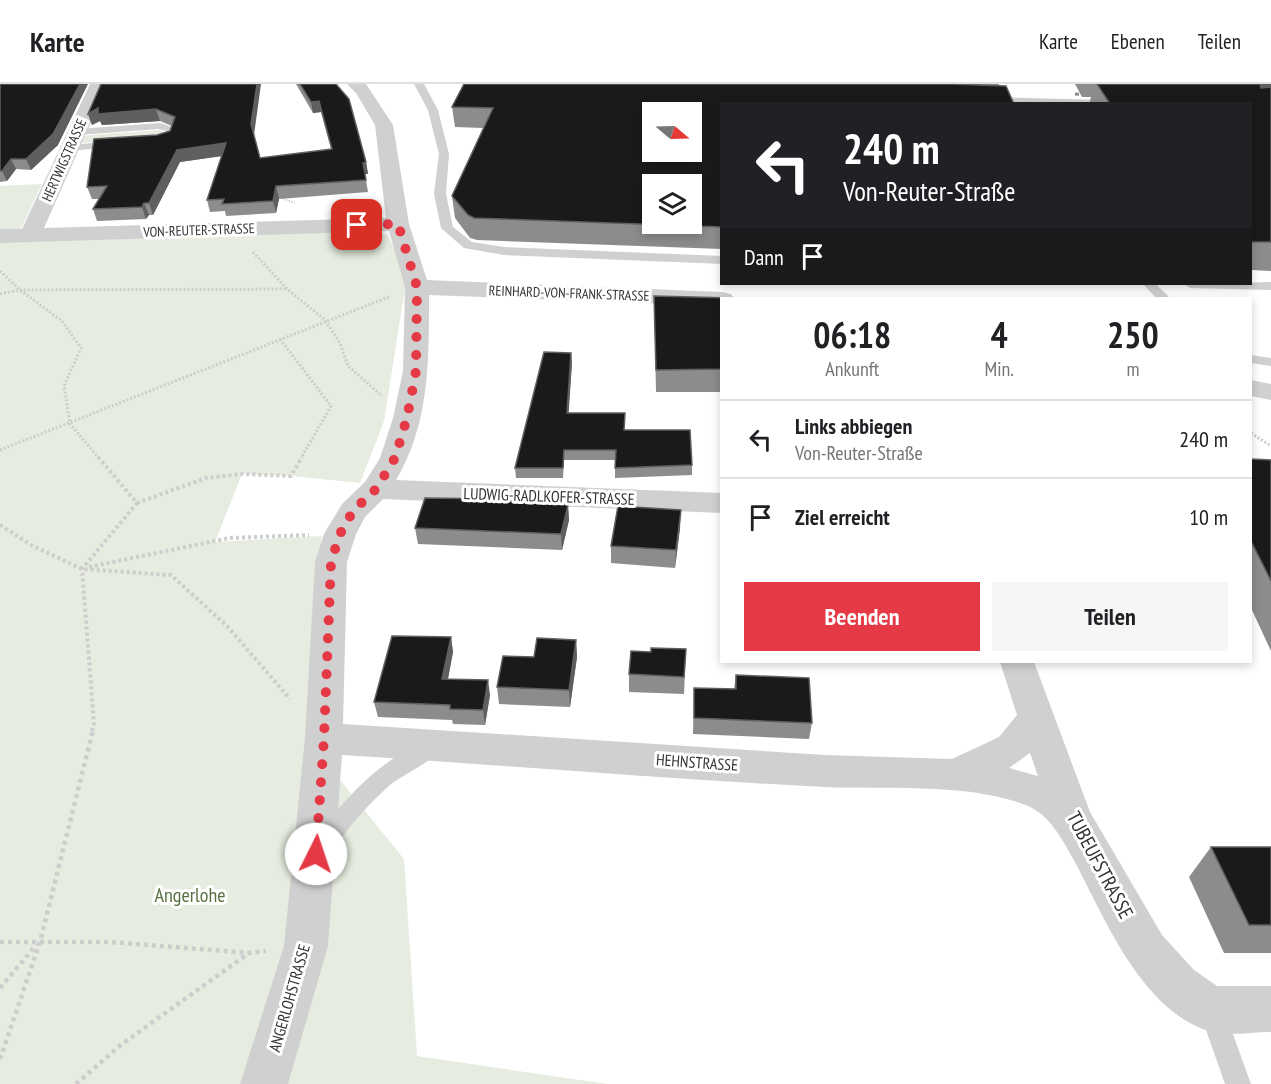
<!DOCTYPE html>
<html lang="de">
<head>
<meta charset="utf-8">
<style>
	:root { --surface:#fff; --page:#f6f6f6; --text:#202124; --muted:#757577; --line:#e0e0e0; --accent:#e63946 }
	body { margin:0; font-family:"PT Sans Narrow",sans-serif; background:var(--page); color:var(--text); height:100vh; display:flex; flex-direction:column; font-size:22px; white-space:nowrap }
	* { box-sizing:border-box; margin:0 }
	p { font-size:20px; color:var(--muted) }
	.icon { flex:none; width:33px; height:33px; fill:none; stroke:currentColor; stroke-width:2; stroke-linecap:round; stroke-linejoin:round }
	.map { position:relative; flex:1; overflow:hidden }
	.details { position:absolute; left:720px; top:213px; width:532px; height:366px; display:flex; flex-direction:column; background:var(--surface); border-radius:0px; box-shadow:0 3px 9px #0003 }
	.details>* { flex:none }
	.top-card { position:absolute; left:720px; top:18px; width:532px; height:183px; border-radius:0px; box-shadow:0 3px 9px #0003; background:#202124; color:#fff; overflow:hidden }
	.needle { width:39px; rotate:109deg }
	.controls { position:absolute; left:642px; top:18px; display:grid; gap:12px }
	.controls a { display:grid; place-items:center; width:60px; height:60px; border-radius:0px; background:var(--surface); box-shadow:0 3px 9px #0003; font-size:30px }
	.pin { position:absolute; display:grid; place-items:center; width:51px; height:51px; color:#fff; margin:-26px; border-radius:12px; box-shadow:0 3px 9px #0006 }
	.me { position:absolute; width:66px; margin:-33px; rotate:4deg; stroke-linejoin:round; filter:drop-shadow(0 0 4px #0008) }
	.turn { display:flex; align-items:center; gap:21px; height:126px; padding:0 24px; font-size:27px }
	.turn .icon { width:78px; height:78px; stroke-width:2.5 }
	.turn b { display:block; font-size:42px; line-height:51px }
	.then { display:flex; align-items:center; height:57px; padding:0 24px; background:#0003; gap:12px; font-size:22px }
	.eta { display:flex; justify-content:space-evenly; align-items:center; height:102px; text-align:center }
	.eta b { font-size:36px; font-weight:700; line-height:42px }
	.primary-button { display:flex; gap:12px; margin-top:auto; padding:12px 24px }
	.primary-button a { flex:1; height:69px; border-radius:0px; background:var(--accent); color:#fff; font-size:24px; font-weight:700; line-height:69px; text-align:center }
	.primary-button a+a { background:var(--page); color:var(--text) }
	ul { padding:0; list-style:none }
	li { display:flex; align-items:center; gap:18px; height:78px; padding:0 24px; border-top:2px solid var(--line) }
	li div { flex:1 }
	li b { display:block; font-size:22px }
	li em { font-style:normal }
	header { display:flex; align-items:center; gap:36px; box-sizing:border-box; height:84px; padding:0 30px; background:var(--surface); border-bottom:2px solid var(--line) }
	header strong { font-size:28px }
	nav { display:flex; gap:33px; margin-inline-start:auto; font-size:21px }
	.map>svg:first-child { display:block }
	.green { fill:#e6ecdf }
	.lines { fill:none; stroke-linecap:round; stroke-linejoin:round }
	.path-far3 { stroke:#cdcdcd; stroke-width:2; stroke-dasharray:1.5 1.5; stroke-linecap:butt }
	.path-far2 { stroke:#cdcdcd; stroke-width:3; stroke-dasharray:2 2; stroke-linecap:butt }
	.path-far1 { stroke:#cdcdcd; stroke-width:4; stroke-dasharray:3 3; stroke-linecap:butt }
	.path { stroke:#cdcdcd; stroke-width:4.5; stroke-dasharray:4 4; stroke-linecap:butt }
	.service { fill:#d0d0d0; fill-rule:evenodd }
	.minor { fill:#d0d0d0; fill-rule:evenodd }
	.rail { stroke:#888; stroke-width:3; stroke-dasharray:4 3; stroke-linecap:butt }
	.wall { fill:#8c8c8c }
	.shaded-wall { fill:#5f5f5f }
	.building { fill:#1a1a1a; stroke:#5f5f5f; stroke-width:1.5; fill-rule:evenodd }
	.route { stroke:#e63946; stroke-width:10; stroke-dasharray:0 18 }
	.labels { text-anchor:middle; stroke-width:6; stroke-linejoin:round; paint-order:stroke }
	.far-street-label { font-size:14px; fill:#333; stroke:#fff }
	.street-label { font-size:16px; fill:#333; stroke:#fff }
	.near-street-label { font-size:20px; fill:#333; stroke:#fff }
	.near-park-label { font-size:20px; fill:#56703f; stroke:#fff }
</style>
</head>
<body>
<header>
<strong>Karte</strong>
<nav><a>Karte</a><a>Ebenen</a><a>Teilen</a></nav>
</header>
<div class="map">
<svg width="1271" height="1000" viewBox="0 0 1271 1000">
	<rect width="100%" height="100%" fill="#fff"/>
	<path class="green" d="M160,46L163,47L162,52L157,54L82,59L84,52L89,51Z
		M42,100L20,147L374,146L388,151L407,192L384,337L360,399L292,392L242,390L215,458L322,452L313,526L310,659L404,775L417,972L607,1000H0V102Z"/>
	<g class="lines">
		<path class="path-far3" d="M283,111L284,115L295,119"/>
		<path class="path-far2" d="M253,168L287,205L325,236L340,259L348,282L382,312
			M0,187L20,206L62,237L81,264L64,302L70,340L99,374
			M0,210L20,206L287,205
			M280,255L331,322L301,374
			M1251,349L1271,362
			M0,366L391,212"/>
		<path class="path-far1" d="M137,419L206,394L242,390L291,392L302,373
			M0,441L33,462L82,485L171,491L227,542L290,615
			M89,483L229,454L309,451
			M92,647L94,640L82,485L137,419L98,373"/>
		<path class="path" d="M0,858H110L249,869L266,867
			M0,904L37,860
			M0,975L40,858L93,646
			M76,1000L122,960L249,869"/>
		<path class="service" d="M414,0H424L438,26L449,70L446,110L453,143L472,158L504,163L722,172V180L504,171L464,164L441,144L434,110L439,70L428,26Z
			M986,13L1140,17L1145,20L989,18L984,15Z
			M160,39L176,44L173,56L151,59V55L165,52L166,47L159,45L77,51L72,48L77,45Z
			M116,57L121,60L120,62L70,67L65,64L70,61Z
			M1271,198V206L1190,204L1184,200Z
			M1143,200H1156L1170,214H1156Z
			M1251,271L1271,274V282L1251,279Z
			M428,657L435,660L438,666C433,678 402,691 390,701C367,721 348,744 331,768L323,771L315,768L312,761L315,754C345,715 380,674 428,657Z
			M1212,913L1221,917L1251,1000H1225L1199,926L1203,917Z"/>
		<path class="minor" d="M90,0H108L44,144L386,134L375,41L356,9L347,0H366L393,41L409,140L427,196L722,208L731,210L734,214H722V222L429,211C429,275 430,339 396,396L722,409V429L383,415L365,433L356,450L347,478L343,640L825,671L952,675L999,653L1017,631L1000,578H1034L1090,728L1162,851L1194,886L1217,902H1271V948C1252,948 1226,953 1208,947C1141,925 1105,835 1075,778C1063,757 1051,732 1028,722C969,698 888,706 825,703C664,695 503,681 342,671L328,862L288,1000H240L284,862L305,654L315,478L324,450L342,420L365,398L380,374L393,334L403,287L405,203L389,147L0,159V145H22ZM1030,669L1038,692L1009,684Z
			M1251,296L1271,300V316L1251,312Z"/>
		<path class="rail" d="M1075,10L1098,11"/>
	</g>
	<path class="wall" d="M0,0L58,61L31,86L16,85L7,97L0,98Z
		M101,0L254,51L260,74L331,65L321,28L313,29L296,0H336L366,78L368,90H365L368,108L279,115L276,129L226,132L225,127L210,128L207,116L222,72L180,78L153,131H149L146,135L97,137L93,125L99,115H92L87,103L157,51L170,47L172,42L160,37L102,41L100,37L92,41L88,30Z
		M464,0H999V1L722,20V165L477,156L470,154L455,134L452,112L483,44L455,43L452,23Z
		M1075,0H1271V187L1251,186V20H1089L1091,13H1082Z
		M654,212L722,214V308H656Z
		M571,269L572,279L568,329L625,346L692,381V391L615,394V376H564L563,394H516L515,384Z
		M1251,375L1271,376V567L1251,524Z
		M568,421L569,436L562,466L418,460L415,444Z
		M680,444L675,484L611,479V462Z
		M451,553L453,568L448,595L490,611L485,641L453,640L452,636L378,633L374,618Z
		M576,556L577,573L570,623L499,620L497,603L534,573Z
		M686,565L684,610L629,608V590L651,568Z
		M736,591L812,639L809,655L693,650L694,604L734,605Z
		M1211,763H1271V869H1224L1189,793Z"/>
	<path class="shaded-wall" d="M80,0H88L58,61L31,86L26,75Z
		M257,0H261L254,51L251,40Z
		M1257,0H1271V18Z
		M319,17L321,28L313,29L311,18Z
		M98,24L156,25L160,37L102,41L100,37L92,41L88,30Z
		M226,59L229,71L180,78L153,131L149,119L177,66Z
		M11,75L16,85L7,97L2,87Z
		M366,78L368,90H365L363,79Z
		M276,102L279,115L276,129L273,117Z
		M144,119L149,131L146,135L142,123Z
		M571,269L572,279L568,339L567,329Z
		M568,421L569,436L562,466L561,450Z
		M681,426L680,444L675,484L676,466Z
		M451,553L453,568L445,610L442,595Z
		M576,556L577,573L570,623L569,606Z
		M488,596L490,611L485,641L483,626Z"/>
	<path class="building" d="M0,0H80L53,50L26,75H11L2,87H0Z
		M101,0H257L251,40L260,74L332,65L319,17L311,18L300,0H336L349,15L366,78L363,79L366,96L276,102L273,117L222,120L224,115L207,116L226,59L177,66L149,119H144L142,123L93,125L107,102L87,103L94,55L157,51L170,47L175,33L156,25L98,30V24L88,30Z
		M464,0H952L1006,2L1014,20H722V143L474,134L468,131L452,112L493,24L452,23ZM652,28H692V68H652ZM652,100H692V140H652Z
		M1097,0H1260L1261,4L1271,3V158H1251V20H1110Z
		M654,212L733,214H722V285L656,286Z
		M544,268L571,269L567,329H625L624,346H690L692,381L615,384L616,366H564L563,384H515Z
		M1251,375L1271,376V497L1251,457Z
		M425,414L505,415L568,421L561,450L415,444Z
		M618,422L681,426L676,466L611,462Z
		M392,552L451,553L442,595L488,596L483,626L450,625V621L374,618Z
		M537,554L576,556L569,606L497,603L503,572L534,573Z
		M651,564L686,565L684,593L629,590L631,567L651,568Z
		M736,591L809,594L812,639L694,634V604L736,605Z
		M1211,763H1271V841H1249Z"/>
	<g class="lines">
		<path class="route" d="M316,770L324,654L331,478L340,450L353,427L376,405L395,374L407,334L416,287L417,203L398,140L357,141"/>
	</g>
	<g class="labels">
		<g class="far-street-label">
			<text transform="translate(64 76) rotate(-66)" y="5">HERTWIGSTRASSE</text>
			<text transform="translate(199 146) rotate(-2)" y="5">VON-REUTER-STRASSE</text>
			<text transform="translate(569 209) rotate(2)" y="5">REINHARD-VON-FRANK-STRASSE</text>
		</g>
		<g class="street-label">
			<text transform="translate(549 412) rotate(2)" y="6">LUDWIG-RADLKOFER-STRASSE</text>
			<text transform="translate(697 678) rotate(4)" y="6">HEHNSTRASSE</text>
			<text transform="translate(289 914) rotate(-74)" y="6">ANGERLOHSTRASSE</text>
		</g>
		<g class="near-street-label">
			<text transform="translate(1100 781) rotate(62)" y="7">TUBEUFSTRASSE</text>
		</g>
		<g class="near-park-label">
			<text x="190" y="818">Angerlohe</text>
		</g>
	</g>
</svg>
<div class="controls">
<a><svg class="needle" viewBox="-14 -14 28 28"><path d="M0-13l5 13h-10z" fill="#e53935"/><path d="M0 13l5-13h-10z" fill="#757577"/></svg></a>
<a><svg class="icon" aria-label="layers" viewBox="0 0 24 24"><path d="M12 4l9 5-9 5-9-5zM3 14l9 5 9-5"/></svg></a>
</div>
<div class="pin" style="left:357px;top:141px;background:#d93025"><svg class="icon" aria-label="arrive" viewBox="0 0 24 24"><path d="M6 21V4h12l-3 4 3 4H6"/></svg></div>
<svg class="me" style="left:316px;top:770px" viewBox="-20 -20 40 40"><circle r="19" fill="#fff"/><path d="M0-13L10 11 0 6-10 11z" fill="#e63946"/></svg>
<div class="top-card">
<div class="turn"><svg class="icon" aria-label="left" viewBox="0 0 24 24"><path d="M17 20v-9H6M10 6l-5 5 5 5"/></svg><div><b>240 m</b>Von-Reuter-Straße</div></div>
<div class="then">Dann<svg class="icon" aria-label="arrive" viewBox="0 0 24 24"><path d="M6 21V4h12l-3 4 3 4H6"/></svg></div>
</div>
<section class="details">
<div class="eta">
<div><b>06:18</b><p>Ankunft</p></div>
<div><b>4</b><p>Min.</p></div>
<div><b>250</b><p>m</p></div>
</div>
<ul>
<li><svg class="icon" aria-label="left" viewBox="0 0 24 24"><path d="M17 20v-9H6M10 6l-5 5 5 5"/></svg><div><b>Links abbiegen</b><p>Von-Reuter-Straße</p></div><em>240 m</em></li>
<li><svg class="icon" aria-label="arrive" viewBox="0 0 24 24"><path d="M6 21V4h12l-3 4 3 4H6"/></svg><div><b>Ziel erreicht</b></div><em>10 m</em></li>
</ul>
<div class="primary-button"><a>Beenden</a><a>Teilen</a></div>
</section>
</div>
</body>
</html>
